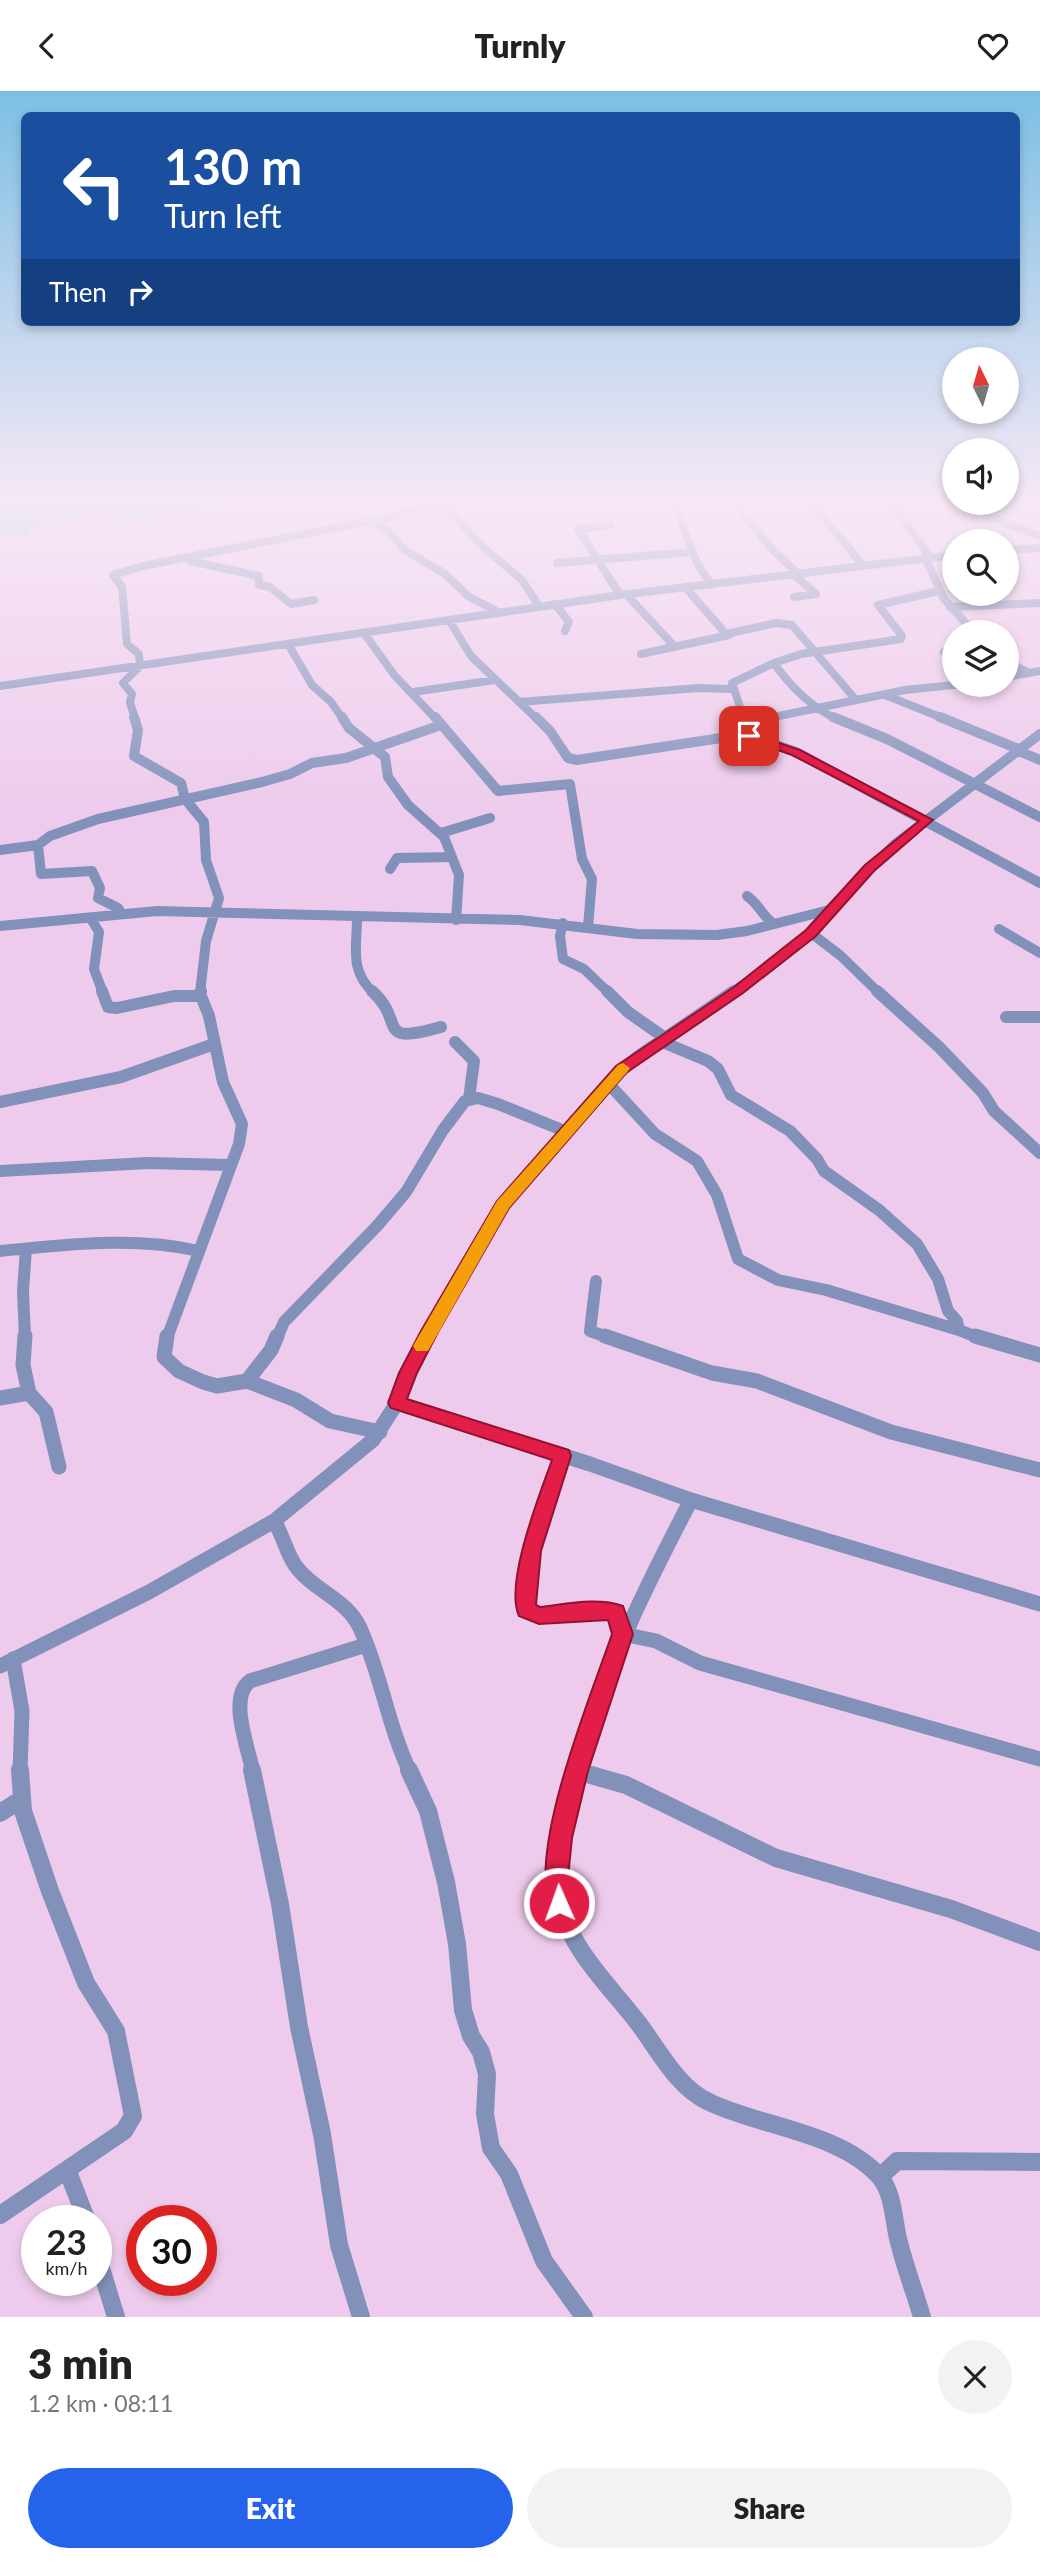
<!DOCTYPE html>
<html lang="en">
<head>
<meta charset="utf-8">
<style>
	:root { --surface:#fff; --page:#f2f2f2; --text:#222; --muted:#767676; --accent:#2563eb }
	body { margin:0; font-family:Lato,sans-serif; background:var(--page); color:var(--text); height:100vh; display:flex; flex-direction:column; font-size:26px; white-space:nowrap }
	* { box-sizing:border-box; margin:0 }
	p { font-size:23px; color:var(--muted) }
	.icon { flex:none; width:38px; height:38px; fill:none; stroke:currentColor; stroke-width:2; stroke-linecap:round; stroke-linejoin:round }
	.map { position:relative; height:2226px; overflow:hidden }
	.side { display:flex; flex-direction:column; background:var(--surface); flex:1 }
	.side>* { flex:none }
	.hud { position:absolute; left:21px; top:21px; width:999px; height:214px; border-radius:10px; box-shadow:0 4px 10px #0003; background:#1a4fa0; color:#fff; overflow:hidden }
	.needle { width:46px; rotate:355deg }
	.fabs { position:absolute; left:942px; top:256px; display:grid; gap:14px }
	.fabs a { display:grid; place-items:center; width:77px; height:77px; border-radius:50%; background:var(--surface); box-shadow:0 4px 10px #0003; font-size:35px }
	.speed { position:absolute; left:21px; top:2114px; display:flex; gap:14px; font-size:35px; font-weight:700; text-align:center }
	.speed>* { display:grid; place-content:center; width:91px; height:91px; border-radius:50%; background:var(--surface); box-shadow:0 4px 10px #0003; line-height:1 }
	.speed small { font-size:18px; font-weight:400 }
	.speed .limit { border:10px solid #d22; background:#fff; color:#111 }
	.pin { position:absolute; display:grid; place-items:center; width:60px; height:60px; color:#fff; margin:-30px; border-radius:14px; box-shadow:0 4px 10px #0006 }
	.me { position:absolute; width:77px; margin:-38px; rotate:358deg; stroke-linejoin:round; filter:drop-shadow(0 0 5px #0008) }
	.turn { display:flex; align-items:center; gap:24px; height:147px; padding:0 28px; font-size:32px }
	.turn .icon { width:91px; height:91px; stroke-width:2.5 }
	.turn b { display:block; font-size:49px; line-height:60px }
	.then { display:flex; align-items:center; height:66px; padding:0 28px; background:#0003; gap:14px; font-size:26px }
	.round { display:grid; place-items:center; flex:none; width:74px; height:74px; border-radius:37px; background:var(--page) }
	.overview { display:flex; align-items:center; justify-content:space-between; height:119px; padding:0 28px }
	h1 { font-size:42px; font-weight:800; line-height:52px }
	.action { display:flex; gap:14px; margin-top:auto; padding:14px 28px }
	.action a { flex:1; height:80px; border-radius:42px; background:var(--accent); color:#fff; font-size:28px; font-weight:800; line-height:80px; text-align:center }
	.action a+a { background:var(--page); color:var(--text) }
	header { display:flex; justify-content:space-between; align-items:center; height:91px; padding:0 28px; background:var(--surface); font-size:32px; font-weight:800 }
	.map>svg:first-child { display:block }
	.water { fill:#7acfdc }
	.lines { fill:none; stroke-linecap:round; stroke-linejoin:round }
	.minor-far4 { stroke:#8191ba; stroke-width:8 }
	.minor-far3 { stroke:#8191ba; stroke-width:10 }
	.minor-far2 { stroke:#8191ba; stroke-width:12 }
	.minor-far1 { stroke:#8191ba; stroke-width:15 }
	.minor { stroke:#8191ba; stroke-width:18 }
	.route { fill:#e11d48; stroke:#92132f; stroke-width:2 }
	.slow { fill:#f59e0b }
</style>
</head>
<body>
<header><svg class="icon" aria-label="back" viewBox="0 0 24 24"><path d="M15 5l-7 7 7 7"/></svg>Turnly<svg class="icon" aria-label="heart" viewBox="0 0 24 24"><path d="M12 20l-8-8c-3-5 5-10 8-4 3-6 11-1 8 4z"/></svg></header>
<div class="map">
<svg width="1040" height="2226" viewBox="0 0 1040 2226">
	<rect width="100%" height="100%" fill="#eecbec"/>
	<path class="water" d="M0,410H279L144,428L86,425L35,436L25,445L0,443Z"/>
	<g class="lines">
		<path class="minor-far4" d="M670,410C689,436 689,470 712,493
			M732,410L773,459L797,482
			M800,410L819,421L862,473
			M882,410L897,420L930,466
			M959,411L982,423L1040,445
			M375,431L435,414L445,415L484,457L522,489L539,515
			M611,434L578,438L620,504
			M1006,459L1040,457
			M925,466L944,508L974,541
			M190,470L259,485V494L270,496L291,513L314,509
			M557,472L692,461
			M793,483L816,503L794,506
			M685,496L726,543L776,532L792,534L856,609
			M626,503L675,556
			M555,513L569,531L565,540
			M950,516L1040,512
			M449,529L471,565L537,628
			M364,542L395,585L436,628
			M288,553L312,594L331,611L343,628
			M944,561L954,570
			M641,563L729,544
			M1006,570L1029,582
			M774,572C788,593 813,618 837,628
			M1006,586L1040,580
			M0,595L620,504L954,464
			M413,601L495,589
			M885,604L945,628
			M519,611L698,597L732,598
			M135,628L130,611L132,603L123,592L140,575L139,563L127,553L122,496L113,484L143,475L370,430L388,439L405,459L445,483L468,505L498,521
			M744,628L732,592L774,572L801,563L901,548L902,545L878,514L939,500
			M764,628L905,599L963,593"/>
		<path class="minor-far3" d="M134,626L138,639L134,665L181,692L185,708L204,731L206,769L219,807L206,850L200,902
			M342,626L349,637L385,666L388,686L408,714L444,746L459,784L456,829
			M435,626L498,700L570,693L582,768L592,788L588,836
			M536,626L550,640L568,667L577,669L734,645L753,646L796,661L1040,792
			M833,626L887,648L1040,726
			M940,626L1021,659
			M745,632L772,626
			M740,644L745,632L743,626
			M1019,660L1040,669
			M441,742L490,727
			M38,754L50,745L98,728L262,691L290,683L312,672L346,667L441,634
			M0,759L38,754L41,783L92,780L100,797L98,807L118,817L122,823
			M390,778L397,767L452,766
			M747,805C759,813 762,825 774,833
			M357,826C357,856 349,880 374,902
			M91,828L99,841L94,878L103,902
			M563,832L560,845L563,868L584,878L609,902
			M0,835L157,820L520,829L637,843L717,844L747,840L829,819
			M999,838L1040,862
			M811,842L841,865L879,902
			M731,902L768,877L811,842L829,819L894,754L1040,643"/>
		<path class="minor-far2" d="M102,900L108,916L117,917L174,905H201L209,925L223,991L242,1033L239,1053L167,1247
			M372,900C407,931 373,955 441,936
			M607,900L628,921L665,947
			M877,900L939,956L983,1002L994,1020L1040,1062
			M200,905L201,900
			M1006,926H1040
			M660,950L708,970L718,978L731,1004L790,1040L817,1068L824,1080L879,1119L917,1153L938,1188L948,1220L957,1230L959,1239L979,1247
			M455,951L474,970L469,1008
			M608,992L655,1043L697,1070L717,1104L738,1168L778,1189L826,1199L959,1239
			M0,1011L121,986L214,953
			M0,1080L148,1072L230,1074
			M0,1160C65,1154 134,1145 199,1160
			M596,1190L590,1240L610,1247
			M25,1247L23,1200L26,1158
			M277,1247L284,1231L377,1135L406,1101L443,1039L465,1010L478,1007L498,1013L567,1041
			M426,1247L503,1114L608,992L637,966L734,900"/>
		<path class="minor-far1" d="M25,1245L23,1274L29,1302L46,1321L59,1376
			M167,1245L164,1266L179,1280L203,1291L217,1295L247,1290L296,1309L330,1330L380,1341
			M605,1245L712,1282L757,1290L891,1341L1040,1379
			M975,1245L1040,1264
			M247,1290L271,1259L277,1245
			M0,1307L29,1302
			M397,1312L590,1373L691,1409L1040,1513
			M562,1365C542,1415 523,1464 527,1519C551,1531 588,1520 616,1521L623,1543L656,1550L700,1572L1040,1668
			M274,1430C283,1444 286,1461 295,1474C312,1499 347,1508 360,1537C381,1583 388,1635 410,1681
			M13,1568L22,1620L20,1681
			M0,1575L149,1501L274,1430L373,1349L397,1312L408,1282L427,1245
			M253,1681C248,1656 228,1606 250,1590L366,1554
			M577,1681C604,1579 643,1501 691,1409"/>
		<path class="minor" d="M252,1679L280,1813L299,1936L322,2043L339,2154L361,2226
			M409,1679L428,1720L446,1791L457,1853L463,1919L471,1945L481,1961L487,1983L485,2023L491,2057L509,2083L544,2170L584,2226
			M577,1679C561,1740 543,1801 580,1858C597,1885 620,1908 639,1933C659,1960 678,1997 709,2011C761,2036 839,2041 879,2085C895,2103 893,2133 900,2155C906,2179 915,2202 922,2226
			M577,1680L626,1694L776,1767L951,1818L1040,1851
			M0,1722L22,1708
			M68,2081L87,2130
			M880,2086L897,2070L1040,2071
			M0,2124L124,2040L133,2025L116,1940L86,1892L50,1800L23,1720L20,1679
			M96,2161L116,2226"/>
	</g>
	<linearGradient id="sky" x2="0" y2="1"><stop stop-color="#7cbfe3"/><stop offset="0.57" stop-color="#f7e8f6"/><stop offset="1" stop-color="#f7e8f6" stop-opacity="0"/></linearGradient>
	<rect width="1040" height="721" fill="url(#sky)"/>
	<path class="route" d="M745,643H753L800,659L933,729L874,780L816,845L743,902L626,982L509,1117L438,1241L417,1282L407,1308L569,1359L571,1365L541,1460L536,1514L540,1516C567,1513 597,1506 623,1515L633,1543L588,1680L572,1747L569,1777L571,1812L567,1820L559,1823L551,1820C526,1760 591,1605 612,1543L608,1529L539,1533L519,1525C504,1492 540,1403 552,1369L391,1317L388,1312L399,1282L421,1240L497,1110L616,975L734,896L806,839L865,774L919,730L792,664L745,647Z"/>
	<path class="slow" d="M623,972L630,977L628,980L509,1117L428,1260H416L413,1255L497,1110L618,974Z"/>
</svg>
<div class="fabs">
<a><svg class="needle" viewBox="-14 -14 28 28"><path d="M0-13l5 13h-10z" fill="#e53935"/><path d="M0 13l5-13h-10z" fill="#767676"/></svg></a>
<a><svg class="icon" aria-label="sound" viewBox="0 0 24 24"><path d="M4 9h4l5-4v14l-5-4H4zM17 9q2 3 0 6"/></svg></a>
<a><svg class="icon" aria-label="search" viewBox="0 0 24 24"><circle cx="10" cy="10" r="6"/><path d="M15 15l6 6"/></svg></a>
<a><svg class="icon" aria-label="layers" viewBox="0 0 24 24"><path d="M12 4l9 5-9 5-9-5zM3 14l9 5 9-5"/></svg></a>
</div>
<div class="speed"><div>23<small>km/h</small></div><div class="limit">30</div></div>
<div class="pin" style="left:749px;top:645px;background:#d93025"><svg class="icon" aria-label="arrive" viewBox="0 0 24 24"><path d="M6 21V4h12l-3 4 3 4H6"/></svg></div>
<svg class="me" style="left:559px;top:1812px" viewBox="-20 -20 40 40"><circle r="17" fill="#e11d48" stroke="#fff" stroke-width="3"/><path d="M0-11L8 9 0 5-8 9z" fill="#fff"/></svg>
<div class="hud">
<div class="turn"><svg class="icon" aria-label="left" viewBox="0 0 24 24"><path d="M17 20v-9H6M10 6l-5 5 5 5"/></svg><div><b>130 m</b>Turn left</div></div>
<div class="then">Then<svg class="icon" aria-label="right" viewBox="0 0 24 24"><path d="M7 20v-9h11M14 6l5 5-5 5"/></svg></div>
</div>
</div>
<section class="side">
<div class="overview"><div><h1>3 min</h1><p>1.2 km · 08:11</p></div><a class="round"><svg class="icon" aria-label="close" viewBox="0 0 24 24"><path d="M6 6l12 12M18 6L6 18"/></svg></a></div>
<div class="action"><a>Exit</a><a>Share</a></div>
</section>
</body>
</html>
